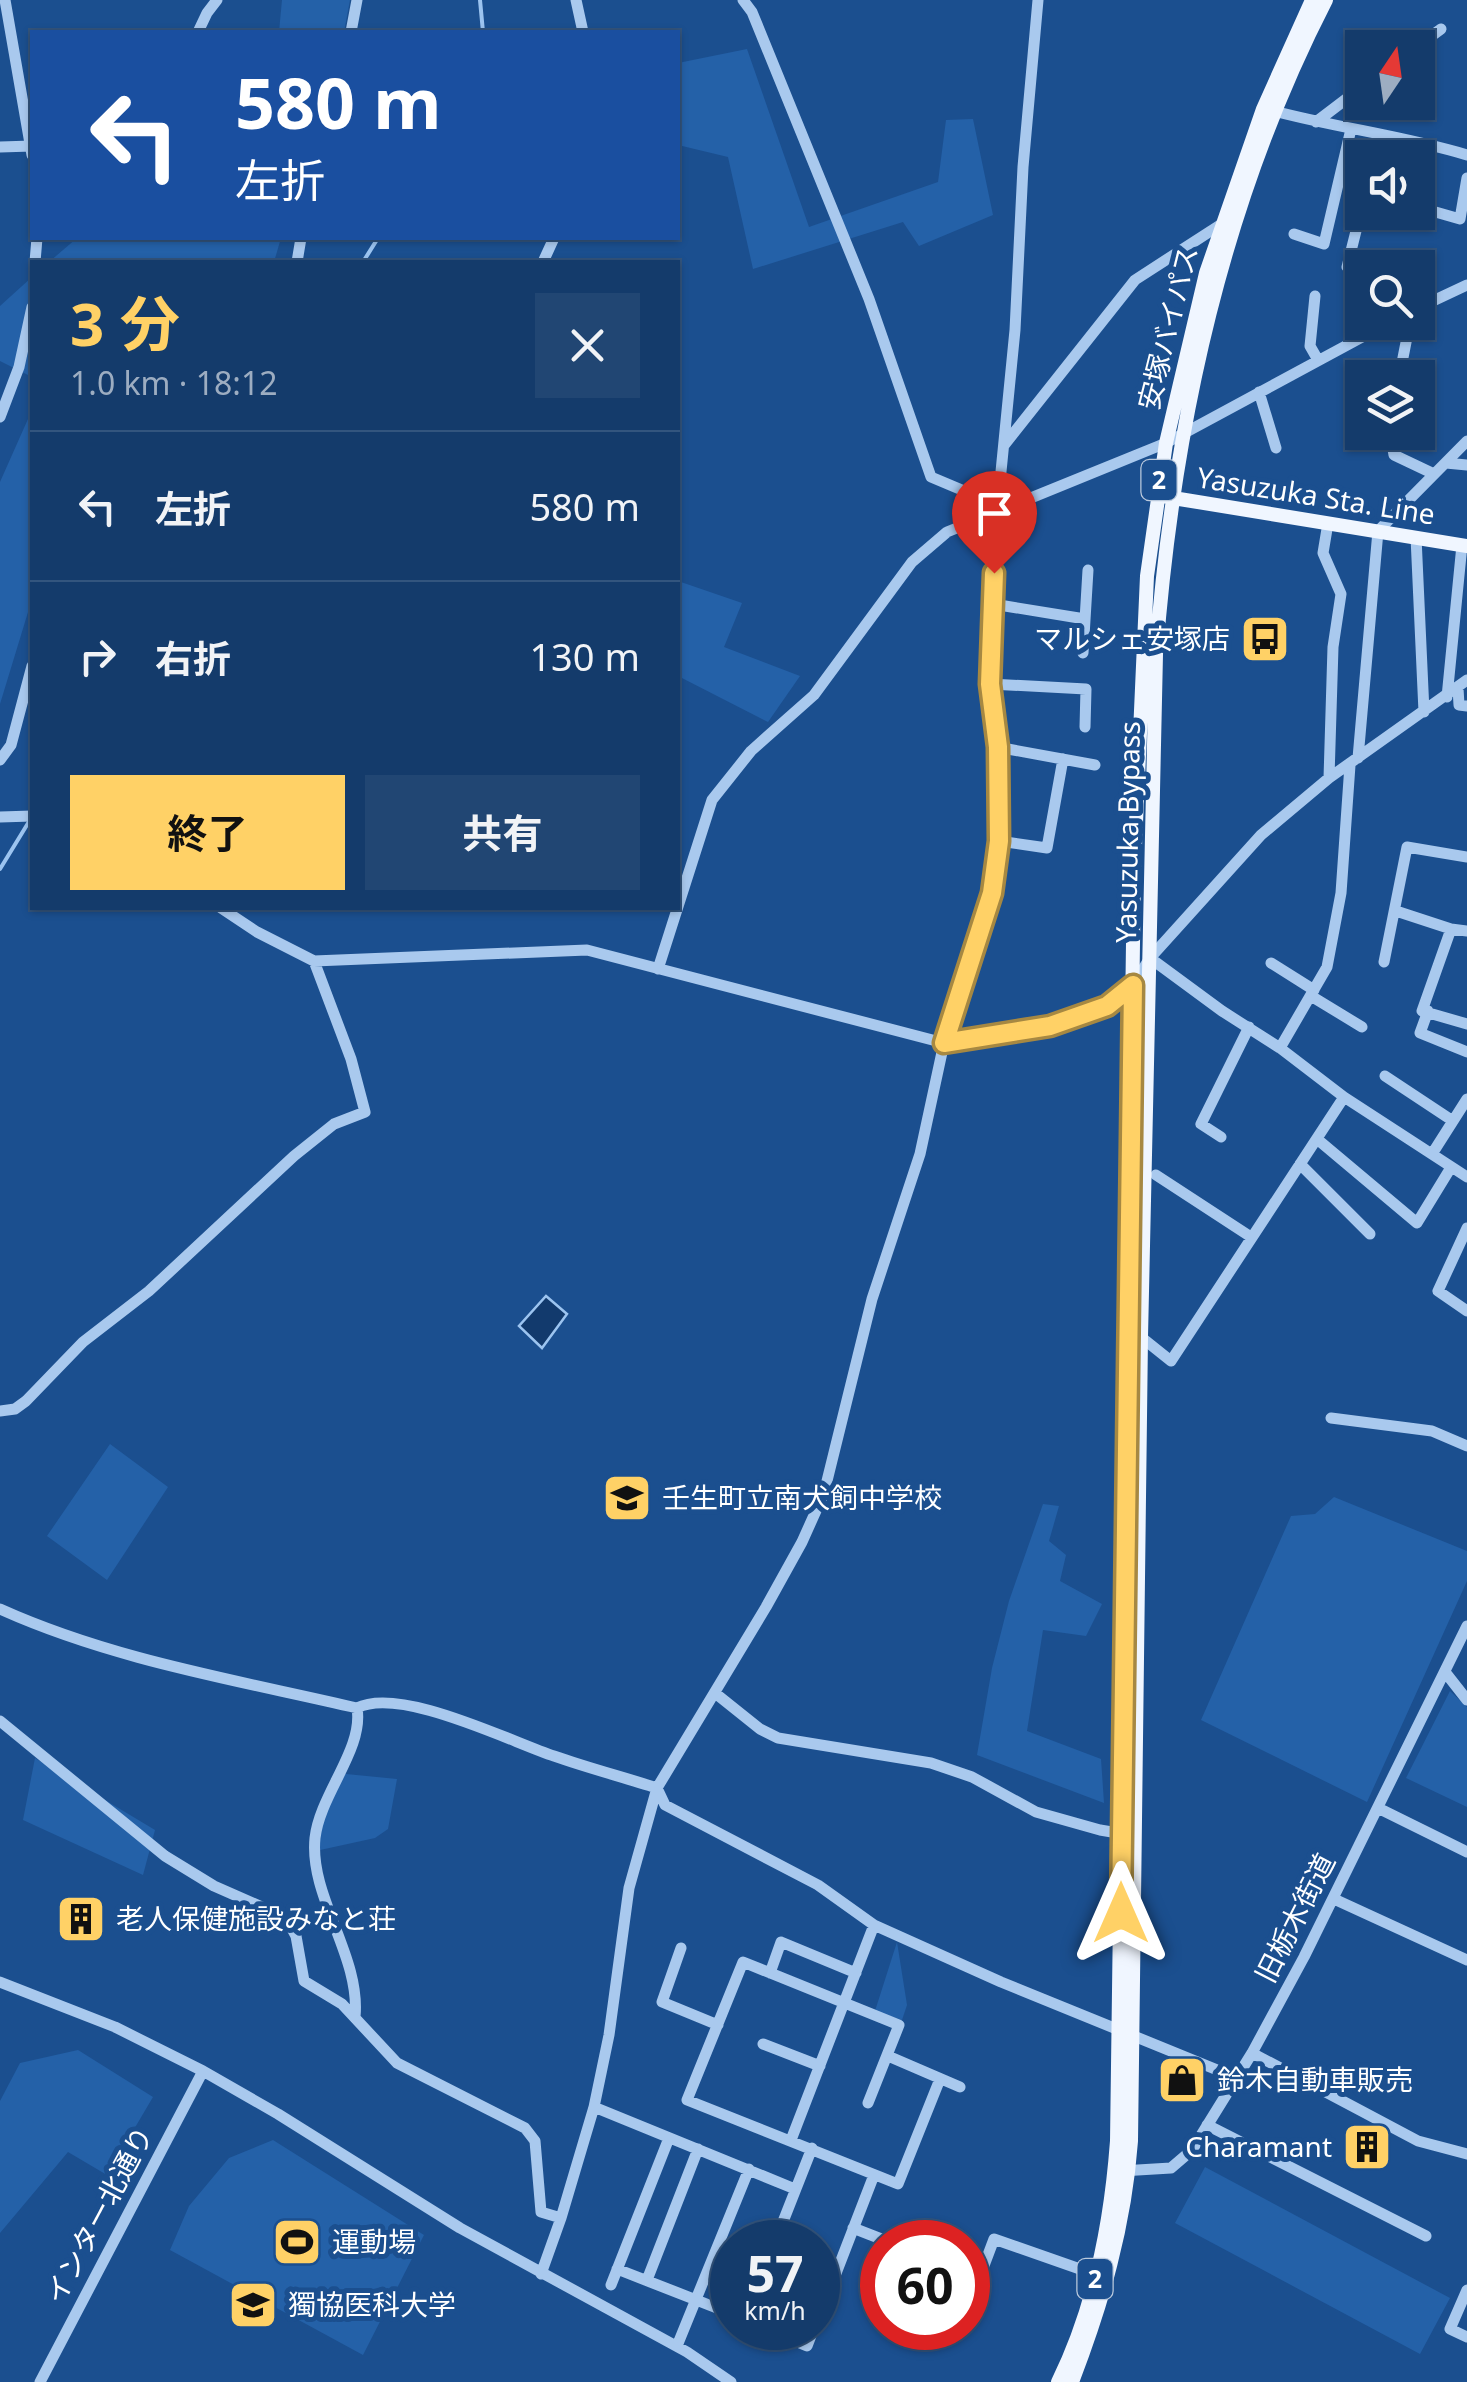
<!DOCTYPE html>
<html lang="ja">
<head>
<meta charset="utf-8">
<style>
	:root { --surface:#143b6b; --page:#214673; --text:#f1f3f6; --muted:#9dadc1; --line:#33557e; --accent:#ffd166 }
	body { margin:0; font-family:"Noto Sans","Noto Sans JP",sans-serif; background:var(--page); color:var(--text); height:100vh; display:flex; flex-direction:column; font-size:38px; white-space:nowrap }
	* { box-sizing:border-box; margin:0 }
	p { font-size:32px; color:var(--muted) }
	.icon { flex:none; width:55px; height:55px; fill:none; stroke:currentColor; stroke-width:2; stroke-linecap:round; stroke-linejoin:round }
	.map { position:relative; flex:1; overflow:hidden }
	.side { position:absolute; left:30px; top:260px; width:650px; height:650px; display:flex; flex-direction:column; background:var(--surface); border-radius:0px; box-shadow:0 2px 8px #0004,0 0 0 2px var(--line) }
	.side>* { flex:none }
	.banner { position:absolute; left:30px; top:30px; width:650px; height:210px; border-radius:0px; box-shadow:0 2px 8px #0004,0 0 0 2px var(--line); background:#1a4fa0; color:#fff; overflow:hidden }
	.needle { width:65px; rotate:13deg }
	.tools { position:absolute; left:1345px; top:30px; display:grid; gap:20px }
	.tools a { display:grid; place-items:center; width:90px; height:90px; border-radius:0px; background:var(--surface); box-shadow:0 2px 8px #0004,0 0 0 2px var(--line); font-size:50px }
	.speed { position:absolute; left:710px; top:2220px; display:flex; gap:20px; font-size:50px; font-weight:700; text-align:center }
	.speed>* { display:grid; place-content:center; width:130px; height:130px; border-radius:50%; background:var(--surface); box-shadow:0 2px 8px #0004,0 0 0 2px var(--line); line-height:1 }
	.speed small { font-size:25px; font-weight:400 }
	.speed .limit { border:15px solid #d22; background:#fff; color:#111 }
	.pin { position:absolute; display:grid; place-items:center; width:85px; height:85px; color:#fff; margin:-102px -42px; border-radius:50% 50% 50% 0; rotate:-45deg; box-shadow:0 0 10px #0007 }
	.pin .icon { rotate:45deg }
	.me { position:absolute; width:110px; margin:-55px; rotate:0deg; stroke-linejoin:round; filter:drop-shadow(0 0 8px #0008) }
	.turn { display:flex; align-items:center; gap:35px; height:210px; padding:0 40px; font-size:45px }
	.turn .icon { width:130px; height:130px; stroke-width:2.5 }
	.turn b { display:block; font-size:70px; line-height:85px }
	.round { display:grid; place-items:center; flex:none; width:105px; height:105px; border-radius:0px; background:var(--page) }
	.head { display:flex; align-items:center; justify-content:space-between; height:170px; padding:0 40px }
	h1 { font-size:60px; font-weight:700; line-height:75px; color:var(--accent) }
	.action { display:flex; gap:20px; margin-top:auto; padding:20px 40px }
	.action a { flex:1; height:115px; border-radius:0px; background:var(--accent); color:#111; font-size:40px; font-weight:700; line-height:115px; text-align:center }
	.action a+a { background:var(--page); color:var(--text) }
	ul { padding:0; list-style:none }
	li { display:flex; align-items:center; gap:30px; height:150px; padding:0 40px; border-top:2px solid var(--line) }
	li div { flex:1 }
	li b { display:block; font-size:38px }
	li em { font-style:normal }
	.map>svg:first-child { display:block }
	.green { fill:#2461a8 }
	.water { fill:#123a6d; stroke:#9cc4f0; stroke-width:2.5 }
	.lines { fill:none; stroke-linecap:round; stroke-linejoin:round }
	.stream { stroke:#9cc4f0; stroke-width:4 }
	.minor { stroke:#a9c9ee; stroke-width:11 }
	.major { stroke:#f0f6ff; stroke-width:14 }
	.route-casing { stroke:#a68842; stroke-width:25 }
	.route { stroke:#ffd166; stroke-width:18 }
	.labels { text-anchor:middle; stroke-width:10; stroke-linejoin:round; paint-order:stroke }
	.shield { fill:#1b4f8f; stroke:#bbcadd; stroke-width:2.5 }
	.shield-label { font-size:25px; font-weight:bold; fill:#fff }
	.street-label { font-size:28px; fill:#fff; stroke:#1b4f8f }
	.poi-label { font-size:28px; fill:#fff; stroke:#1b4f8f; text-anchor:start }
</style>
</head>
<body>
<div class="map">
<svg width="1467" height="2382" viewBox="0 0 1467 2382">
	<rect width="100%" height="100%" fill="#1b4f8f"/>
	<path class="green" d="M282,0H350L344,32H279Z
		M747,49L809,227L938,182L946,120L973,119L993,215L919,246L903,222L753,269L728,157L678,145V63Z
		M77,238H281L274,262H49Z
		M32,277V377L0,361V306Z
		M32,410V599L0,704V482Z
		M678,581L742,603L724,647L800,676L768,722L678,676Z
		M110,1444L168,1487L107,1580L47,1536Z
		M1334,1497L1467,1551V1581L1367,1802L1201,1720L1291,1516L1315,1514Z
		M1043,1504L1059,1506L1049,1541L1066,1555L1060,1581L1102,1604L1086,1636L1043,1630L1027,1731L1101,1759L1104,1803L977,1755L992,1668L1009,1601Z
		M1450,1691L1467,1707V1807L1406,1778Z
		M35,1758L155,1830L143,1875L23,1820Z
		M336,1773L397,1779L388,1829L375,1838L311,1852Z
		M897,1942L907,2005L902,2020L875,2011Z
		M78,2050L153,2097L107,2175L68,2152L0,2233V2101L20,2063Z
		M273,2140L424,2235L363,2355L170,2250L189,2206L229,2158Z
		M1205,2167L1450,2298L1420,2354L1175,2223Z"/>
	<path class="water" d="M546,1296L567,1314L542,1348L519,1326Z"/>
	<g class="lines">
		<path class="stream" d="M480,0L483,32
			M363,262L378,238
			M0,869L30,820"/>
		<path class="minor" d="M5,0L32,155
			M576,0L583,32
			M743,0L752,12L869,299L931,477L988,501L997,512
			M198,32L207,13L217,0
			M351,32L357,0
			M1415,48L1441,29
			M1274,111C1338,128 1404,136 1467,155
			M1316,122L1362,87
			M0,147L32,146
			M1376,158L1382,135
			M1418,185L1429,144
			M1418,207L1460,219L1467,178
			M1294,234L1324,244L1351,129
			M35,262L37,238
			M297,262L301,238
			M543,262L554,238
			M1347,267L1362,207
			M1315,296L1310,346L1318,360
			M1418,308L1467,285
			M1399,378L1410,322
			M1259,392L1276,448
			M0,417L19,367L32,307
			M1390,432L1394,455L1434,474
			M1005,444L1135,280L1220,225
			M1446,463L1467,465
			M1328,523L1323,553L1341,594L1333,647L1329,778L1467,680
			M1416,537L1424,712
			M993,604L1085,619
			M1083,653L1088,570
			M990,684L1086,689L1085,727
			M1458,688L1459,705L1467,706
			M1447,697L1462,545
			M997,747L1095,765
			M1358,758L1378,531L1467,441
			M0,760L11,745L32,666
			M0,817L32,816
			M999,841L1047,848L1063,759
			M221,908L257,932L314,961L587,950L944,1043L1051,1026L1107,1006L1133,985L1150,958L1261,835L1329,778
			M1396,911L1451,929L1467,931
			M1451,929L1422,1011L1467,1024
			M1150,958L1222,1011L1280,1048L1344,1097L1467,1177
			M1384,962L1407,847L1467,857
			M1271,963L1314,990
			M658,969L712,800L751,751L814,695L912,562L947,532L1166,443L1390,322
			M1311,996L1362,1027
			M1428,1011L1420,1033L1467,1052
			M1280,1048L1327,967L1341,893L1350,765
			M1385,1076L1453,1121
			M1221,1137L1201,1124L1249,1027
			M1317,1139L1417,1223L1450,1169
			M1432,1154L1467,1099
			M1300,1164L1370,1234
			M1156,1175L1251,1237
			M1467,1228L1438,1291L1467,1311
			M1141,1337L1171,1361L1344,1097
			M0,1411L15,1409L26,1401L83,1342L149,1291L294,1156L334,1124L365,1112L351,1059L314,961
			M1331,1418L1432,1431L1467,1446
			M0,1609C113,1660 237,1680 357,1708C400,1686 509,1741 554,1756C588,1768 623,1777 657,1788L665,1805L818,1885L874,1925L1001,1982L1237,2078
			M1445,1672L1467,1700
			M715,1693L760,1729L778,1738L931,1763L972,1777L1036,1812L1100,1830L1130,1835
			M0,1721L165,1856L214,1886L271,1911L290,1925L296,1936L304,1981L342,2004L397,2063L525,2128L535,2141L541,2212L561,2218
			M1378,1808L1467,1852
			M1334,1899L1467,1960
			M681,1948L662,2002L718,2025
			M770,1973L781,1942L856,1973
			M0,1982L115,2027L203,2071L278,2114L460,2228L687,2352L731,2382
			M355,2017C361,1956 309,1897 315,1838C320,1794 364,1749 357,1708
			M763,2044L820,2066
			M1252,2053L1418,2141L1467,2154
			M888,2056L960,2087
			M868,2103L899,2025L743,1962L687,2100L898,2184L940,2079
			M594,2107L795,2189
			M1207,2125L1426,2236
			M791,2140L874,1925
			M1121,2171L1171,2168L1192,2150L1252,2053L1304,1957L1467,1626
			M853,2228L889,2242
			M775,2242L812,2148
			M617,2269L732,2314
			M541,2274L561,2218L594,2107L609,2035L629,1888L657,1788L766,1607L802,1542L824,1493L872,1299L920,1154L944,1043L991,893L999,841L997,747L990,684L997,512L1015,330L1023,167L1038,0
			M647,2280L698,2149
			M611,2285L669,2138
			M1467,2290L1450,2329L1467,2337
			M968,2308L994,2239L1097,2275
			M818,2320L874,2175
			M764,2328L807,2346L814,2328
			M677,2346L749,2169
			M40,2382L203,2071"/>
		<path class="major" d="M1167,497L1467,546
			M1058,2382C1095,2307 1111,2223 1117,2141L1134,868L1147,576L1166,443L1206,273L1263,109L1312,0
			M1072,2382C1102,2304 1125,2225 1131,2141L1141,1337L1156,654C1173,429 1222,202 1326,0"/>
	</g>
	<g class="lines">
		<g class="route-casing">
			<path id="route" d="M994,573L990,684L998,747L999,841L992,893L944,1043L1050,1026L1107,1006L1133,985L1121,1913"/>
		</g>
		<use href="#route" class="route"/>
	</g>
	<defs>
		<g id="bus-square" transform="scale(2.5)"><rect x="-9" y="-9" width="18" height="18" rx="4" fill="#ffd166" stroke="#1b4f8f"/><path d="M-5-6H5V4H4V6H2V4H-2V6H-4V4H-5ZM-3.5-4V0h7V-4ZM-3.5 1.2v1.5H-2V1.2ZM2 1.2v1.5H3.5V1.2Z" fill="#111"/></g>
		<g id="school-square" transform="scale(2.5)"><rect x="-9" y="-9" width="18" height="18" rx="4" fill="#ffd166" stroke="#1b4f8f"/><path d="M0-5L7-2L0 1L-7-2ZM-4 1L0 2.5L4 1V4Q0 6-4 4Z" fill="#111"/></g>
		<g id="building-square" transform="scale(2.5)"><rect x="-9" y="-9" width="18" height="18" rx="4" fill="#ffd166" stroke="#1b4f8f"/><path d="M-4-6H4V6H1V3H-1V6H-4ZM-2.5-4.3h1.7v1.8h-1.7ZM.8-4.3h1.7v1.8H.8ZM-2.5-1h1.7V.8h-1.7ZM.8-1h1.7V.8H.8Z" fill="#111"/></g>
		<g id="shop-square" transform="scale(2.5)"><rect x="-9" y="-9" width="18" height="18" rx="4" fill="#ffd166" stroke="#1b4f8f"/><path d="M-5-2.5h2.3a2.7 3.5 0 0 1 5.4 0H5L5.5 6h-11ZM-1.5-2.5h3a1.5 2.3 0 0 0-3 0Z" fill="#111"/></g>
		<g id="stadium-square" transform="scale(2.5)"><rect x="-9" y="-9" width="18" height="18" rx="4" fill="#ffd166" stroke="#1b4f8f"/><path d="M0-5a6.5 5 0 1 0 0 10a6.5 5 0 1 0 0-10ZM-3.5-1.8h7v3.6h-7Z" fill="#111"/></g>
		<g id="university-square" transform="scale(2.5)"><rect x="-9" y="-9" width="18" height="18" rx="4" fill="#ffd166" stroke="#1b4f8f"/><path d="M0-5L7-2L0 1L-7-2ZM-4 1L0 2.5L4 1V4Q0 6-4 4Z" fill="#111"/></g>
	</defs>
	<g fill-rule="evenodd">
		<use href="#bus-square" x="1265" y="639"/>
		<use href="#school-square" x="627" y="1498"/>
		<use href="#building-square" x="81" y="1919"/>
		<use href="#shop-square" x="1182" y="2080"/>
		<use href="#building-square" x="1367" y="2147"/>
		<use href="#stadium-square" x="297" y="2242"/>
		<use href="#university-square" x="253" y="2305"/>
	</g>
	<g class="labels">
		<g class="shield">
			<rect x="1141.5" y="460" width="35" height="40" rx="8"/>
			<rect x="1077.5" y="2259" width="35" height="40" rx="8"/>
		</g>
		<g class="shield-label">
			<text x="1159" y="489">2</text>
			<text x="1095" y="2288">2</text>
		</g>
		<g class="street-label">
			<text transform="translate(1168 328) rotate(-76)" y="10">安塚バイパス</text>
			<text transform="translate(1316 496) rotate(9)" y="10">Yasuzuka Sta. Line</text>
			<text transform="translate(1128 832) rotate(-89)" y="10">Yasuzuka Bypass</text>
			<text transform="translate(1295 1918) rotate(-63)" y="10">旧栃木街道</text>
			<text transform="translate(99 2215) rotate(-62)" y="10">インター北通り</text>
		</g>
		<g class="poi-label">
			<text x="1230" y="649" text-anchor="end">マルシェ安塚店</text>
			<text x="662" y="1508">壬生町立南犬飼中学校</text>
			<text x="116" y="1929">老人保健施設みなと荘</text>
			<text x="1217" y="2090">鈴木自動車販売</text>
			<text x="1332" y="2157" text-anchor="end">Charamant</text>
			<text x="332" y="2252">運動場</text>
			<text x="288" y="2315">獨協医科大学</text>
		</g>
	</g>
</svg>
<div class="tools">
<a><svg class="needle" viewBox="-14 -14 28 28"><path d="M0-13l5 13h-10z" fill="#e53935"/><path d="M0 13l5-13h-10z" fill="#9dadc1"/></svg></a>
<a><svg class="icon" aria-label="sound" viewBox="0 0 24 24"><path d="M4 9h4l5-4v14l-5-4H4zM17 9q2 3 0 6"/></svg></a>
<a><svg class="icon" aria-label="search" viewBox="0 0 24 24"><circle cx="10" cy="10" r="6"/><path d="M15 15l6 6"/></svg></a>
<a><svg class="icon" aria-label="layers" viewBox="0 0 24 24"><path d="M12 4l9 5-9 5-9-5zM3 14l9 5 9-5"/></svg></a>
</div>
<div class="speed"><div>57<small>km/h</small></div><div class="limit">60</div></div>
<div class="pin" style="left:994px;top:573px;background:#d93025"><svg class="icon" aria-label="arrive" viewBox="0 0 24 24"><path d="M6 21V4h12l-3 4 3 4H6"/></svg></div>
<svg class="me" style="left:1121px;top:1913px" viewBox="-20 -20 40 40"><path d="M0-17L14 15 0 8-14 15z" fill="#ffd166" stroke="#fff" stroke-width="4"/></svg>
<div class="banner">
<div class="turn"><svg class="icon" aria-label="left" viewBox="0 0 24 24"><path d="M17 20v-9H6M10 6l-5 5 5 5"/></svg><div><b>580 m</b>左折</div></div>
</div>
<section class="side">
<div class="head"><div><h1>3 分</h1><p>1.0 km · 18:12</p></div><a class="round"><svg class="icon" aria-label="close" viewBox="0 0 24 24"><path d="M6 6l12 12M18 6L6 18"/></svg></a></div>
<ul>
<li><svg class="icon" aria-label="left" viewBox="0 0 24 24"><path d="M17 20v-9H6M10 6l-5 5 5 5"/></svg><div><b>左折</b></div><em>580 m</em></li>
<li><svg class="icon" aria-label="right" viewBox="0 0 24 24"><path d="M7 20v-9h11M14 6l5 5-5 5"/></svg><div><b>右折</b></div><em>130 m</em></li>
</ul>
<div class="action"><a>終了</a><a>共有</a></div>
</section>
</div>
</body>
</html>
